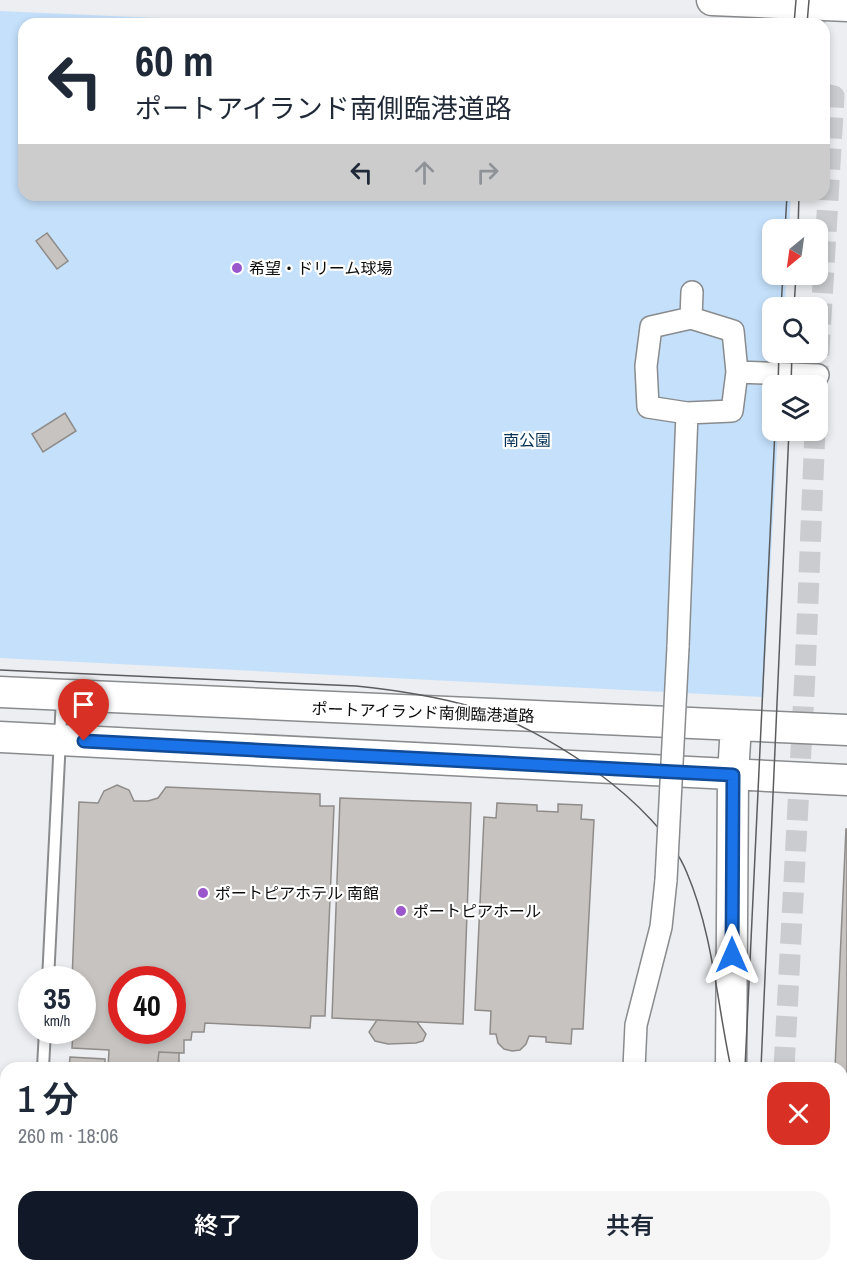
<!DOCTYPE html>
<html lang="ja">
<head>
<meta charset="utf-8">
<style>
	:root { --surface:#fff; --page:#f6f6f7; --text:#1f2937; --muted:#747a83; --accent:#111827 }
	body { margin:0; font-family:"Archivo Narrow","Noto Sans JP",sans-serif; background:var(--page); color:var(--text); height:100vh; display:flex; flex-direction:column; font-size:22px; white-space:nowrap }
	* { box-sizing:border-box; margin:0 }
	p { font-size:20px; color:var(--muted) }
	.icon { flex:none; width:33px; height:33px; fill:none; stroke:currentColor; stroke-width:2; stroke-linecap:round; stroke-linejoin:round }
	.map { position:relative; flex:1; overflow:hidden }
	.side { position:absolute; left:0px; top:1062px; width:848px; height:210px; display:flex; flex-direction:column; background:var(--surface); border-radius:18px 18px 0 0; box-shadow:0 3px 9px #0003 }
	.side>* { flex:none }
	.hud { position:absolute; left:18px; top:18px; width:812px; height:183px; border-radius:18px; box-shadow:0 3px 9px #0003; background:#fff; color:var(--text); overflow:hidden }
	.needle { width:39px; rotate:209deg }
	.tools { position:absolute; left:762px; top:219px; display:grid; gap:12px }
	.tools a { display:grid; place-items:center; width:66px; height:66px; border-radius:12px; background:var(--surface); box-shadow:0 3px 9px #0003; font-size:30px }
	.speed { position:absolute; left:18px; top:966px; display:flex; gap:12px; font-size:30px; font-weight:700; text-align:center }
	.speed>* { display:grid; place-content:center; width:78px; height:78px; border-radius:50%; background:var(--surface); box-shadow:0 3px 9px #0003; line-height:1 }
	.speed small { font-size:15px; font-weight:400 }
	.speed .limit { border:9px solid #d22; background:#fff; color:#111 }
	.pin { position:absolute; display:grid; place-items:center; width:51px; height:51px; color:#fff; margin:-62px -26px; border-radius:50% 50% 50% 0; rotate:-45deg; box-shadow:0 0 6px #0007 }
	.pin .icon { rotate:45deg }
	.me { position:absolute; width:66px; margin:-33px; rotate:0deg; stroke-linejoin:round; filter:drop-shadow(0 0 4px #0008) }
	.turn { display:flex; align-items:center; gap:21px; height:126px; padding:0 18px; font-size:27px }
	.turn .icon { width:78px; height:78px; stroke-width:2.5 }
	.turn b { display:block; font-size:42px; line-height:51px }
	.lanes { display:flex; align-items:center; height:57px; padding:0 18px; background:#0003; justify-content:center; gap:30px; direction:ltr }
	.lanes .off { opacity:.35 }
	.round { display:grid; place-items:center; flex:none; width:63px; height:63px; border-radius:18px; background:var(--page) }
	.head { display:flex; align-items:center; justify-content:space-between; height:102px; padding:0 18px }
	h1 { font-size:36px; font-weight:600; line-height:45px }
	.cta { display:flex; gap:12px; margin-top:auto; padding:12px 18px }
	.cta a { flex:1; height:69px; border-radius:18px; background:var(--accent); color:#fff; font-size:24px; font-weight:600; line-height:69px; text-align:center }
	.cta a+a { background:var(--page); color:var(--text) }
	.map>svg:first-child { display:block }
	.green { fill:#c4e0fb }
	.building { fill:#c6c3c1; stroke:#8f8c8a; stroke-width:1.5; fill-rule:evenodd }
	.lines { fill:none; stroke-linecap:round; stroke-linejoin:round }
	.street-tunnel { stroke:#cacccf; stroke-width:21; stroke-dasharray:21 10; stroke-linecap:butt }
	.lane-casing { stroke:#898b8d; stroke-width:14 }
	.street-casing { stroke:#898b8d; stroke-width:24 }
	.secondary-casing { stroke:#898b8d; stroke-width:33 }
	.lane { stroke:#fff; stroke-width:10 }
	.street { stroke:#fff; stroke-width:21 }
	.secondary { stroke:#fff; stroke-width:30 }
	.tram { stroke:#5c5c5e; stroke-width:1.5 }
	.street-bridge-casing { stroke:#898b8d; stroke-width:24; stroke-linecap:butt }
	.street-bridge { stroke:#fff; stroke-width:21 }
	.route-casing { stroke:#114b97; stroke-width:15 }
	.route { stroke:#1a73e8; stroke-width:10 }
	.poi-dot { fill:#9a57cc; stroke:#fff; stroke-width:2 }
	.labels { text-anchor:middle; stroke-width:4.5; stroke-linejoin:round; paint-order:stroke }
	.poi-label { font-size:16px; fill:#0c0c0d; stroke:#fff; text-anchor:start }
	.park-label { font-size:16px; fill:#053256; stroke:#fff }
	.street-label { font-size:16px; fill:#0c0c0d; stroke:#fff }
</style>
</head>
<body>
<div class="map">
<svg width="847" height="1272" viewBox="0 0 847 1272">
	<rect width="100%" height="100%" fill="#eceef1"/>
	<path class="green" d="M0,11L291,24H24V195H791L789,229L772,230V274L786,275L785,307L772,308V352L782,353L780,385L772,386V430L778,431L763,697L0,658Z"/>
	<path class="building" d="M47,233L68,261L57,269L36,241Z
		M65,413L76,431L43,452L32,434Z
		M117,785L129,790L134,801H148L158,798L166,787L320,794V806H334L325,1016H311L310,1028L205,1023L204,1032H192L191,1040H184V1053L159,1052L157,1068H108L109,1050L72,1048L73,1030H82V980H72L79,802L98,803L104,791ZM122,980H172V1030H122Z
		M340,798L471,803L463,1024L332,1018Z
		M497,803L537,805V811L558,812V804L582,805L581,819L594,820L583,1029H572L571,1044L546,1042V1037L529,1036L526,1044L520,1050L512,1051L504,1049L498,1043L496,1034H490L491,1011L475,1010L484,817L496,818Z
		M846,829H847V1121H842V1068H835Z
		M377,1020L417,1022L426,1034L423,1041L416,1043L388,1044L375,1041L369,1032Z
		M159,1052L179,1053V1068H157Z
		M70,1057L105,1059V1068H69Z
		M151,1266H482L528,1271L156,1272Z"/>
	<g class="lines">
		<path class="street-tunnel" d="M815,24L816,0
			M817,386L834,96L824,94
			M784,1068L805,674L815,430
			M773,1272V1266"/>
		<g class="lane-casing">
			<path id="lane" d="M48,980L62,698
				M43,1068L45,1030
				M104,1266L109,1272"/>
		</g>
		<g class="street-casing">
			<path id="street" d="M691,318L733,331L737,372L732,411L687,413L648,407L646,366L651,327Z
				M691,318L692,292
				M737,372L818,375
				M678,647L687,413
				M634,1068L636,1025L661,927L666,880
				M842,1229H847
				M622,1272V1266"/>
		</g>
		<g class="secondary-casing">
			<path id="secondary" d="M712,0L847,6
				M0,692L847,730
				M0,737L847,780
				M731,1068L733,775L736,725
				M724,1272L725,1266"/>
		</g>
		<use href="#lane" class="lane"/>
		<use href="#street" class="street"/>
		<use href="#secondary" class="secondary"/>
		<path class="tram" d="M794,24L796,0
			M807,24L809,0
			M785,230L787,195
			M798,230L799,195
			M781,308L783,274
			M794,308L796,274
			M778,386L779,352
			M791,386L792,352
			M0,670L356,686C396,690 434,696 473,707C544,728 658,802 687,873C713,934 717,1004 731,1068
			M745,1068L775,430
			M761,1068L789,430
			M736,1272V1266
			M753,1272V1266"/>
		<g class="street-bridge-casing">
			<path id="street-bridge" d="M666,880L678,647"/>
		</g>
		<use href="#street-bridge" class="street-bridge"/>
	</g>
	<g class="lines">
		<g class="route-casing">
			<path id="route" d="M84,741L733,775L732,955"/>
		</g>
		<use href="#route" class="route"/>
	</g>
	<g class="poi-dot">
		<circle cx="237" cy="268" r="6"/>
		<circle cx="203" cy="893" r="6"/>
		<circle cx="401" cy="911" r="6"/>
	</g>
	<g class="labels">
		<g class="poi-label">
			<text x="249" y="274">希望・ドリーム球場</text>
			<text x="215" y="899">ポートピアホテル 南館</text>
			<text x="413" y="917">ポートピアホール</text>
		</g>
		<g class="park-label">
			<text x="527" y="446">南公園</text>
		</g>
		<g class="street-label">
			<text transform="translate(423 712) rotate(2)" y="6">ポートアイランド南側臨港道路</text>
		</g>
	</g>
</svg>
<div class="tools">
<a><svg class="needle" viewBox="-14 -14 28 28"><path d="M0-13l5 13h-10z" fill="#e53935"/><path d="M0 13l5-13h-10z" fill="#747a83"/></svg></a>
<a><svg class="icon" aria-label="search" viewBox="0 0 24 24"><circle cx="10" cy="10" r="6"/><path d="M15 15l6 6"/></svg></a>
<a><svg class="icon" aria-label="layers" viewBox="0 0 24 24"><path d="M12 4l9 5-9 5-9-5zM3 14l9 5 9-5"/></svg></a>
</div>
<div class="speed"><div>35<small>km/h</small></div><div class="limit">40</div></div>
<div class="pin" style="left:84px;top:741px;background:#d93025"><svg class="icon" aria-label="arrive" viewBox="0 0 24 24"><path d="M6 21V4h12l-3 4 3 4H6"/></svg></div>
<svg class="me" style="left:732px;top:955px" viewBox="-20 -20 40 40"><path d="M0-17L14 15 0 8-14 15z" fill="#1a73e8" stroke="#fff" stroke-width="4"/></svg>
<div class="hud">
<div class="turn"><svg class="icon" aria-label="left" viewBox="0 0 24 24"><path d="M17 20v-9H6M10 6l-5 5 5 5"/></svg><div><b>60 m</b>ポートアイランド南側臨港道路</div></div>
<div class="lanes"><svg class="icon" aria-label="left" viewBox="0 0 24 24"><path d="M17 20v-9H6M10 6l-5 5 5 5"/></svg><svg class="icon off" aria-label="ahead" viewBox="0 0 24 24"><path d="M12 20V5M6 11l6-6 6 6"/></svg><svg class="icon off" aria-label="right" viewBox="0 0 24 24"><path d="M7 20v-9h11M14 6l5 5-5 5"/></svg></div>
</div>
<section class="side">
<div class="head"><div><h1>1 分</h1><p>260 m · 18:06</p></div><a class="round" style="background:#d93025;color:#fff"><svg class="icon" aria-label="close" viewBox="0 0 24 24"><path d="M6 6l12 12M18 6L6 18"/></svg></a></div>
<div class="cta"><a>終了</a><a>共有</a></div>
</section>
</div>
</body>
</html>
